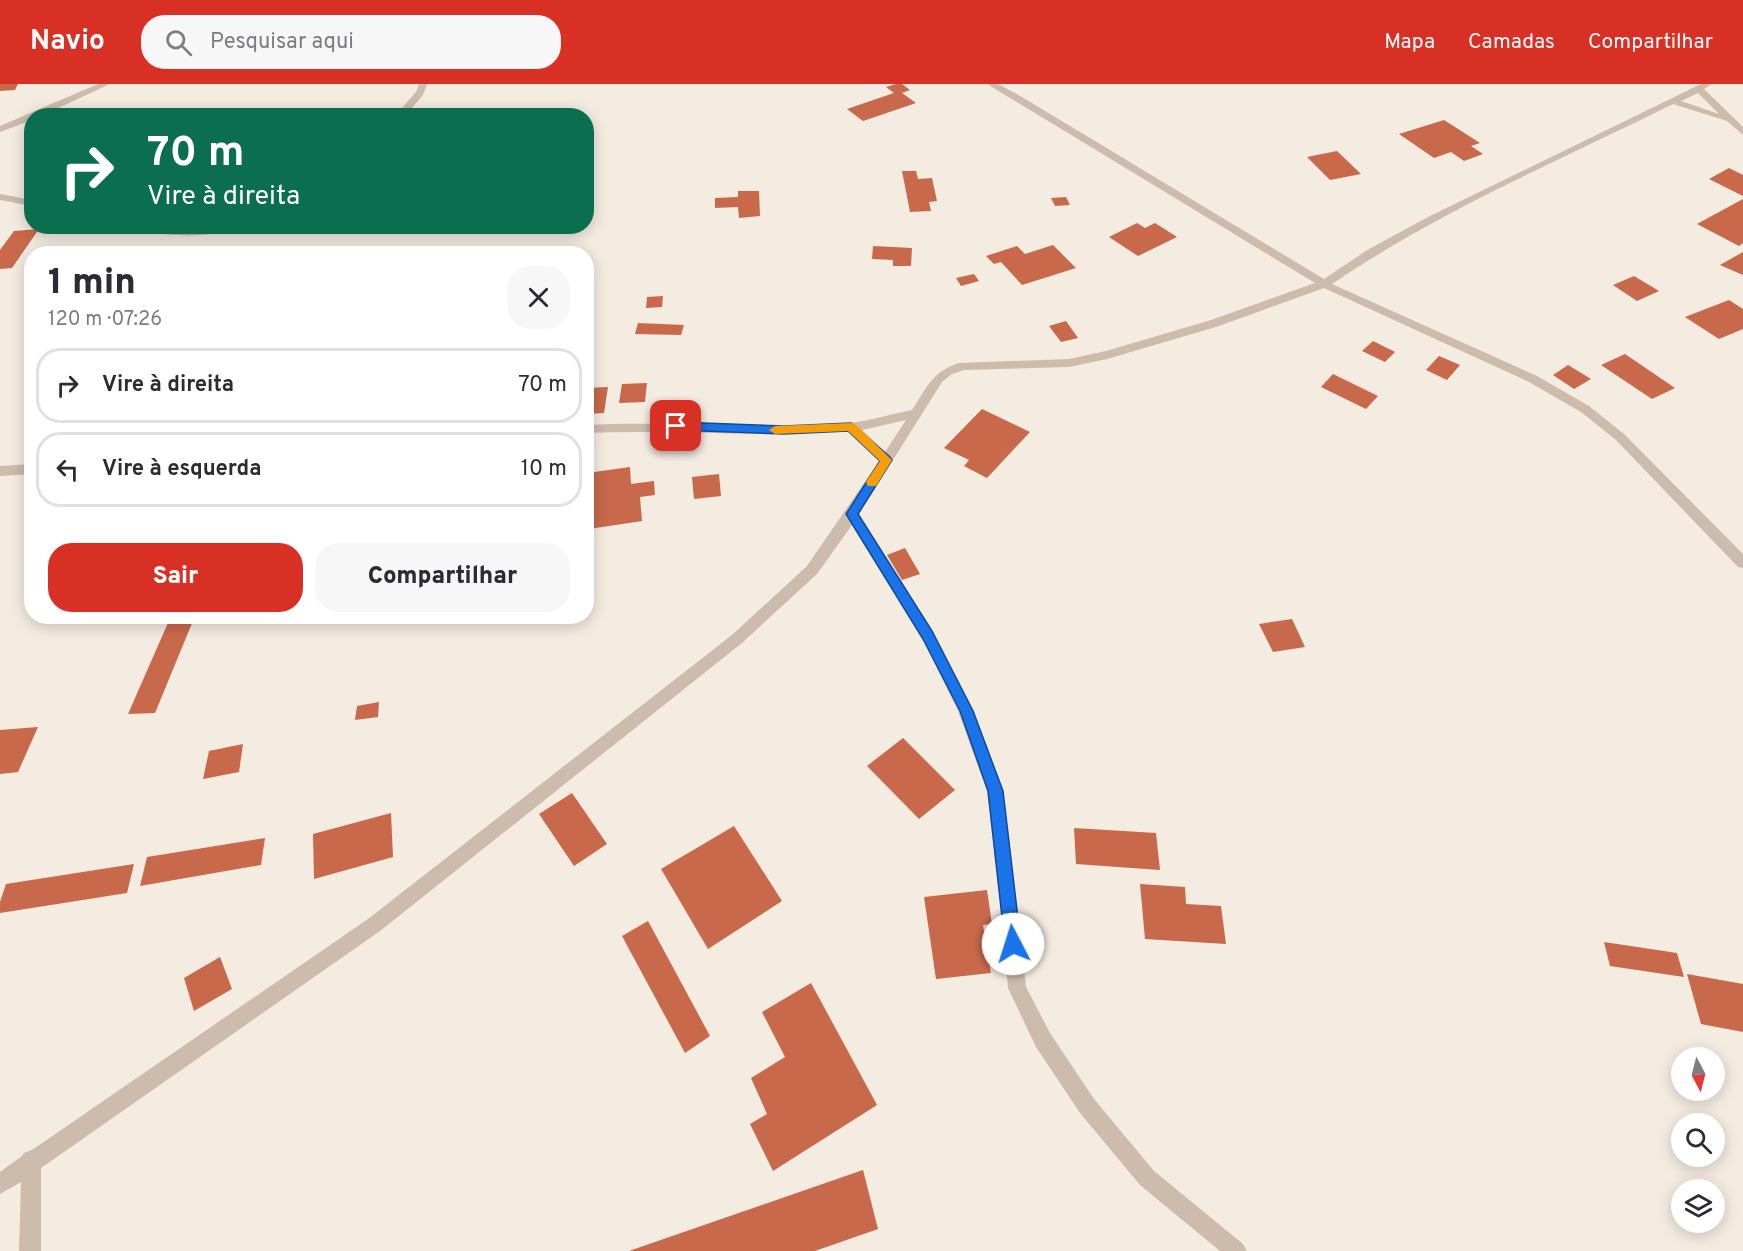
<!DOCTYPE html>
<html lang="pt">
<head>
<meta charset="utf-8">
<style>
	:root { --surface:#fff; --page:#f7f7f7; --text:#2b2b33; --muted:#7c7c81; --line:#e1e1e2; --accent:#d93025 }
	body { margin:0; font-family:Overpass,sans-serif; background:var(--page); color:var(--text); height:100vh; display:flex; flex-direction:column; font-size:22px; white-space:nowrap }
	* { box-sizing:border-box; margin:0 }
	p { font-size:20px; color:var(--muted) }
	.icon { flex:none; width:33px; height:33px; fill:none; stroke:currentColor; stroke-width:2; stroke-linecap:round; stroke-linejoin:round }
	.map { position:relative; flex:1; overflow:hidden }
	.sheet { position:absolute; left:24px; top:162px; width:570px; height:378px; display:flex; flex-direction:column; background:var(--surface); border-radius:24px; box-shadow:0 3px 15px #0003 }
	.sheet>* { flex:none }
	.hud { position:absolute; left:24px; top:24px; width:570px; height:126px; border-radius:24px; box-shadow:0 3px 15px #0003; background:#0b6e4f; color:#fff; overflow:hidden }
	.needle { width:39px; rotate:173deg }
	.buttons { position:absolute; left:1671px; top:963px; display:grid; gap:12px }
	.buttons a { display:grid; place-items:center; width:54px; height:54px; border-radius:50%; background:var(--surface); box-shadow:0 3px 15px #0003; font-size:30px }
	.pin { position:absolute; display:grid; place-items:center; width:51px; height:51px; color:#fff; margin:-26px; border-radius:12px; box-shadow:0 3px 9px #0006 }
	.me { position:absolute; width:66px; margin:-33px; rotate:355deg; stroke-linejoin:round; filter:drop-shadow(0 0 4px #0008) }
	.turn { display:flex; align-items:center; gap:21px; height:126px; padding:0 24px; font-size:27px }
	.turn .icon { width:78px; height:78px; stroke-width:2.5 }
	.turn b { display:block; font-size:42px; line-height:51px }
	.round { display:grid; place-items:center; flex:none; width:63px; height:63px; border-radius:24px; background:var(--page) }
	.summary { display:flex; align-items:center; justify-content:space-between; height:102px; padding:0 24px }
	h1 { font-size:36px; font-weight:800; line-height:45px }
	.button { display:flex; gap:12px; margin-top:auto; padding:12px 24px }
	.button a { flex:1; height:69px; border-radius:24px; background:var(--accent); color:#fff; font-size:24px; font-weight:800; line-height:69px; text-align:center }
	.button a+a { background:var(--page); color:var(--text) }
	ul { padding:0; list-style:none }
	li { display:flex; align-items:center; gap:18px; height:75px; margin:0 12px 9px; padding:0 12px; border:3px solid var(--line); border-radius:24px }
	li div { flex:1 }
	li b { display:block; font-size:22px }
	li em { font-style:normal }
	header { display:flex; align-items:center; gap:36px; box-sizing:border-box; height:84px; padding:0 30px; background:var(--accent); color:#fff }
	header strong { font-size:28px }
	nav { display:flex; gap:33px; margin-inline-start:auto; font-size:21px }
	.search { width:420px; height:54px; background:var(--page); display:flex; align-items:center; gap:15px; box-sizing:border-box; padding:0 21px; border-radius:24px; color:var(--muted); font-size:22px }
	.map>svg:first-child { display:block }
	.building { fill:#c8694b }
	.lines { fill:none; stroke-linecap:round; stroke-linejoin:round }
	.minor { fill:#cdbbac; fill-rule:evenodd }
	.route { fill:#1a73e8; stroke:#114b97; stroke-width:1.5 }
	.slow { fill:#f59e0b }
</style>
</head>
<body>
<header>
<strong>Navio</strong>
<div class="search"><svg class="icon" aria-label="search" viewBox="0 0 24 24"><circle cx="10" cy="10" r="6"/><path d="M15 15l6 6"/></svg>Pesquisar aqui</div>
<nav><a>Mapa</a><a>Camadas</a><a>Compartilhar</a></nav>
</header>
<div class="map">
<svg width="1743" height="1167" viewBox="0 0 1743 1167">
	<rect width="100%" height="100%" fill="#f4ebe1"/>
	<path class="building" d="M0,0H18L15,6L0,7Z
		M896,0H902L910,6L902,9L916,19L863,37L847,25L894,9L886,3Z
		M1444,36L1480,59L1471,62L1483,70L1464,77L1451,68L1434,74L1399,50Z
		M1337,67L1361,90L1330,96L1307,73Z
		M1729,84L1743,91V112L1709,95Z
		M902,87H916L918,95L932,94L937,117L929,118L931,127L910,128Z
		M738,107H759L760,132L739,134L738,123L715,124V114L738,113Z
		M1066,113L1070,121L1055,122L1051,114Z
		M1743,115V159L1739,162L1697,140Z
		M1137,139L1145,144L1155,139L1177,153L1138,172L1109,153Z
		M39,145L12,184L0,185V166L14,147Z
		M1053,161L1076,184L1022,201L1001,178L994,180L986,172L1017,162L1025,170Z
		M873,162L912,164L911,182H893V176L872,175Z
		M1743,168V191L1720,181Z
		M974,190L979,197L961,202L956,194Z
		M1634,192L1659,207L1637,217L1613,201Z
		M663,212L662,223L646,224L647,213Z
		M1729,216L1743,225V245L1719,255L1685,233Z
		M1066,237L1078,254L1061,258L1049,242Z
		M638,239L684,241L681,251L635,250Z
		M1373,257L1395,268L1385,278L1362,267Z
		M1625,270L1675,304L1652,315L1601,281Z
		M1439,272L1460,281L1447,296L1426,286Z
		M1568,281L1591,295L1574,305L1553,291Z
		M1333,290L1378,312L1366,325L1321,303Z
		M647,299L645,318L619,319L622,300Z
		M608,303L604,329L586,330V304Z
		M982,325L1030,348L987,394L964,382L969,376L944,364Z
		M630,383L631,400L654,397L655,411L640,413L642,437L589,445L587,389Z
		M719,390L721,412L694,415L692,393Z
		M905,464L920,490L902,496L887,471Z
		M171,532H195L155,629L128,630Z
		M1292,535L1305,563L1273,568L1259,540Z
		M379,618L378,633L355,636L357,622Z
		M38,643L18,688L0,690V646Z
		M903,654L955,706L919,735L867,682Z
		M243,660L239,688L203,695L209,667Z
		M572,709L607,760L574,782L539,730Z
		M391,729L393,773L314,795L313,750Z
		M734,742L782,817L708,865L661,785Z
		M1074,744L1156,749L1160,786L1076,780Z
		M265,754L261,781L140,802L147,773Z
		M134,780L127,809L0,829V818L6,800Z
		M1140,800L1185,803L1186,820L1221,822L1226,860L1145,855Z
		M987,806L992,840L983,841L991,889L936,895L924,813Z
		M648,837L710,952L685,969L622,852Z
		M1604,858L1677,869L1684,893L1610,882Z
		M220,873L232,905L194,927L184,894Z
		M1687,890L1743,900V948L1701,940Z
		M811,899L877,1021L773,1087L750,1040L767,1030L751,994L785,973L762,928Z
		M863,1086L878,1145L815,1167H629Z"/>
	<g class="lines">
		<path class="minor" d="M98,0H110L41,32H32V36L0,48V42Z
			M419,0H427L423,11L405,32H395L416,8Z
			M987,0H998L1022,13L1324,195L1369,165L1430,132L1701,0H1712L1704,5L1743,43V51L1727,37L1673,20C1558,77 1438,128 1332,200L1537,292L1589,322L1624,350L1743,470V484L1738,483L1616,356L1581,328L1529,298L1324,204L1219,242L1107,275L1069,283L964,286L952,290L942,298L859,430L933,547L974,627L1003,707L1026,903L1050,949L1094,1015L1154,1087L1243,1160L1247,1167H1220L1140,1101L1080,1029L1036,963L1008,904L1000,816L987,707L958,627L923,555L852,441L817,490L742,559L380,847L41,1084V1167H19L21,1098L0,1110V1088L22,1072L24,1069L32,1066L368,835L732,551L807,482L879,377L848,347C761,354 674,345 586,349V341C674,336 762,347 849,339C870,337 891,330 912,326C927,303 932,288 959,279L1069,275L1106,267L1211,236L1315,199ZM1698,9L1719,30L1681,17ZM906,336L885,368L862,346Z
			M0,110L32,116V122L0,116Z
			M135,142L168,145L238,142C220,155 153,154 135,142Z
			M32,380V390L0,392V382Z"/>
	</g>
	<path class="route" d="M676,338L784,342L851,339L890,373L892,376L858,430L932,547L973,627L1003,707L1021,860L1019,866L1013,868L1008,866L1005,860L988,707L960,627L923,555L846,430L880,377L848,347L784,350L676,346L670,342Z"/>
	<path class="slow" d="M851,339L855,340L892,376L876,402H868L866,398L880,377L848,347L775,350L769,346L775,342Z"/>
</svg>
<div class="buttons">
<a><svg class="needle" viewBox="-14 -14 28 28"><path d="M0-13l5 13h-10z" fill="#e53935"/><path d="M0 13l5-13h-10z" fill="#7c7c81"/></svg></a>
<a><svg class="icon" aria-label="search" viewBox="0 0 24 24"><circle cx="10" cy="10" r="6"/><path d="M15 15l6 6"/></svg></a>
<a><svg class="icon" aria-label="layers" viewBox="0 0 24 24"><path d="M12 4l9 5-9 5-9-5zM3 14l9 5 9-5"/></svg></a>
</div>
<div class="pin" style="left:676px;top:342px;background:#d93025"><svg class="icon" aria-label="arrive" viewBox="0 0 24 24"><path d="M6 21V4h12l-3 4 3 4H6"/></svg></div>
<svg class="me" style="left:1013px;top:860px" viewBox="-20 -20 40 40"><circle r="19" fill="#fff"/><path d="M0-13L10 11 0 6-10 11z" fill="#1a73e8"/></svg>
<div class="hud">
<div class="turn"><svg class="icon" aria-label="right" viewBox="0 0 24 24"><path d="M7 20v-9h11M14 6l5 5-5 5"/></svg><div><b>70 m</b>Vire à direita</div></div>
</div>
<section class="sheet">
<div class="summary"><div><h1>1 min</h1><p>120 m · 07:26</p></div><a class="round"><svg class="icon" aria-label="close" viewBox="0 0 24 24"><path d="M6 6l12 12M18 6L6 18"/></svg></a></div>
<ul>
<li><svg class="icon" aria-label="right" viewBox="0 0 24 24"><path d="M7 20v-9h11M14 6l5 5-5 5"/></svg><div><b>Vire à direita</b></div><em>70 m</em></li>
<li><svg class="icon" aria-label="left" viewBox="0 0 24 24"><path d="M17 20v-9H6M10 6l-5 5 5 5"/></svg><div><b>Vire à esquerda</b></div><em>10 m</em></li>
</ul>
<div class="button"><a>Sair</a><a>Compartilhar</a></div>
</section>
</div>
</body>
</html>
